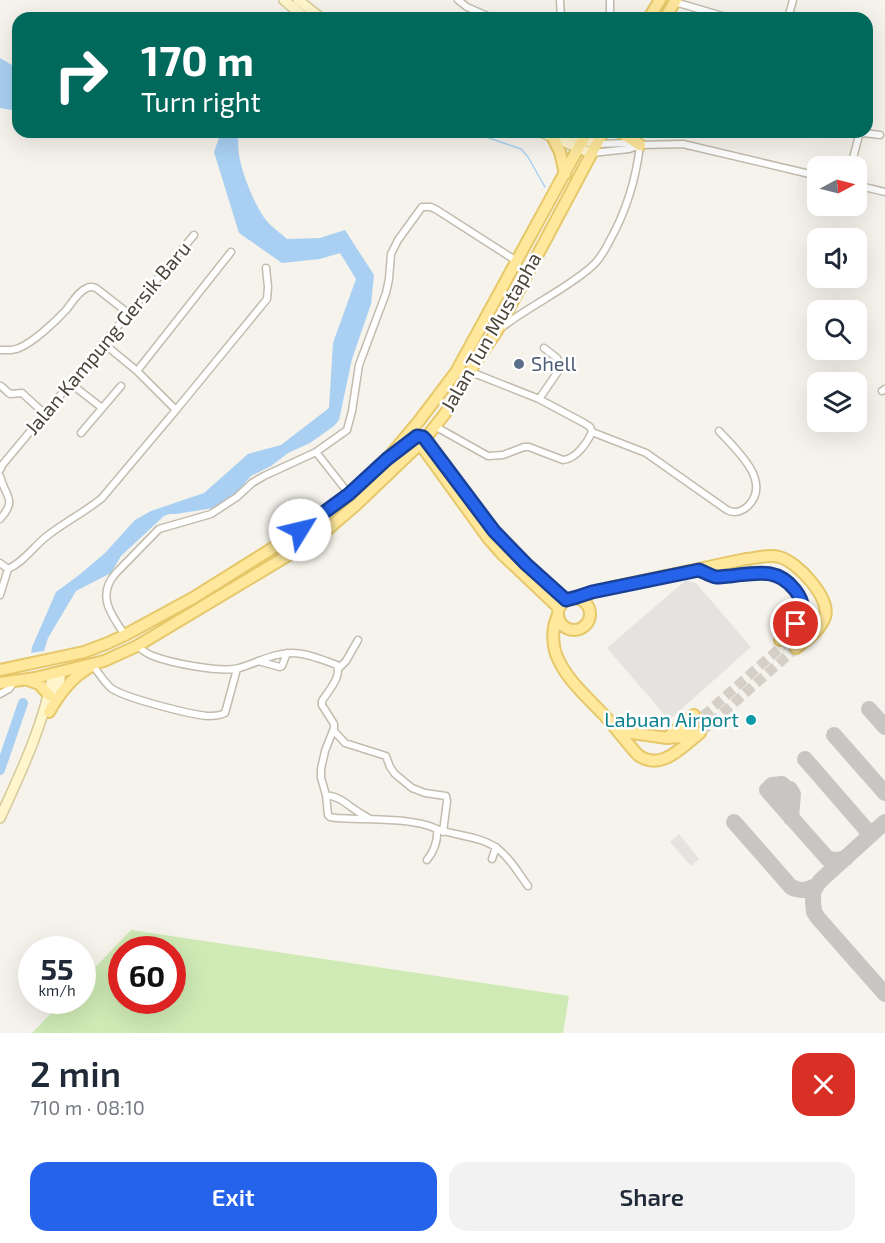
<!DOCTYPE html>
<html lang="en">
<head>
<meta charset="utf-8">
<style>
	:root { --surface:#fff; --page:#f2f2f3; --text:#1f2937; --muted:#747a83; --accent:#2563eb }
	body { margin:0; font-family:"Exo 2",sans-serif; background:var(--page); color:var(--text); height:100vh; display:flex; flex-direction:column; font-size:22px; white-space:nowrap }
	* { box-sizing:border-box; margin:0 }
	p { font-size:20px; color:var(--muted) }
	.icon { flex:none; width:33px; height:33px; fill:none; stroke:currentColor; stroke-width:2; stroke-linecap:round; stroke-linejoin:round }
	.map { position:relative; height:1033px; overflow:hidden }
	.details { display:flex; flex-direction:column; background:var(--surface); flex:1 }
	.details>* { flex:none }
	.hud { position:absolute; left:12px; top:12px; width:861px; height:126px; border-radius:18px; box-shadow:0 6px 24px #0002; background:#00695c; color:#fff; overflow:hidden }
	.needle { width:39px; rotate:83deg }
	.fabs { position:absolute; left:807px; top:156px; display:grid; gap:12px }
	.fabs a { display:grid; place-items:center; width:60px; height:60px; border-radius:12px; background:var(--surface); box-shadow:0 6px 24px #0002; font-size:30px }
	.speed { position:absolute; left:18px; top:936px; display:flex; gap:12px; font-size:30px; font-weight:700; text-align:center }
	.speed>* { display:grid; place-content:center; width:78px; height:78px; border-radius:50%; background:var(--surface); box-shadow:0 6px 24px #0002; line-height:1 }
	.speed small { font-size:15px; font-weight:400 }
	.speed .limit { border:9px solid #d22; background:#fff; color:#111 }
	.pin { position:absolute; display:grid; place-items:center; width:51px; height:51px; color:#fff; margin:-26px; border:3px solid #fff; border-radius:50%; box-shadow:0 2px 6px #0007 }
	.me { position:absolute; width:66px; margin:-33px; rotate:54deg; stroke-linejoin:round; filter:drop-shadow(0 0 4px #0008) }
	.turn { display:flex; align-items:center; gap:21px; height:126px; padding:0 30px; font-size:27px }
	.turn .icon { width:78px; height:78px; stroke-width:2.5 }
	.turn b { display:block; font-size:42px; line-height:51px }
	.round { display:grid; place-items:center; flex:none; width:63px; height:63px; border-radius:18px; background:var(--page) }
	.headline { display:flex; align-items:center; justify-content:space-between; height:102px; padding:0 30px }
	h1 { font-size:36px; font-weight:600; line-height:45px }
	.primary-button { display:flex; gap:12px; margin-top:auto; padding:12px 30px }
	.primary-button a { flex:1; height:69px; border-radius:18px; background:var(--accent); color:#fff; font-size:24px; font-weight:600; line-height:69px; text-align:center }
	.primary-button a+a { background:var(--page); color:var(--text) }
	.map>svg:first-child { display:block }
	.green { fill:#cfeab5; fill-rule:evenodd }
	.parking { fill:#e5e3e0 }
	.water { fill:#a9d0f2 }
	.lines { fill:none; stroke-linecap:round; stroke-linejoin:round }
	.stream { stroke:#a9d0f2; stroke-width:1.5 }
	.river { stroke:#a9d0f2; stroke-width:10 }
	.taxiway { stroke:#c8c6c3; stroke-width:16 }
	.primary-tunnel { stroke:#d4d0c8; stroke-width:10; stroke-dasharray:10 5; stroke-linecap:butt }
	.minor-casing { stroke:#c2bcae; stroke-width:9 }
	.secondary-casing { stroke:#d6c99b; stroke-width:12 }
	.primary-casing { stroke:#e6c86a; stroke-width:14 }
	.minor { stroke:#fff; stroke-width:6 }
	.secondary { stroke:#fff6cd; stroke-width:9 }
	.primary { stroke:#ffe89c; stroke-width:10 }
	.route-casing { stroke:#184099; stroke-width:15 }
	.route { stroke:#2563eb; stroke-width:10 }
	.service-dot { fill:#5c6f8a; stroke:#fff; stroke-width:2 }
	.culture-dot { fill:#0f9aa8; stroke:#fff; stroke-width:2 }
	.labels { text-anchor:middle; stroke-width:5; stroke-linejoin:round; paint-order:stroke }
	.street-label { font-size:20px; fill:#4b4539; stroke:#fff }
	.service-label { font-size:20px; fill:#4e5e75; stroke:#fff; text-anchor:start }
	.culture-label { font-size:20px; fill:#0d838f; stroke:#fff; text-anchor:end }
</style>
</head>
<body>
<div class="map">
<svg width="885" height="1033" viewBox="0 0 885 1033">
	<rect width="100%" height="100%" fill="#f6f3ec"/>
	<path class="green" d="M131,930L569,996L563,1033H32L63,1001L82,1000L83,980ZM122,950H172V1000H122Z"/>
	<path class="parking" d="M686,580L696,583L751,647L669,720L607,648Z
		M679,834L699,859L691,866L670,842Z"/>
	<path class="water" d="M0,58L12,65L18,67V111L0,108Z
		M221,132H240C232,153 251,197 263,216C269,225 279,232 287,239L320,238L345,230L374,275L371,304L352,359L339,420L334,426L310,443L288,453L271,466L251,476L232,498L214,508L176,514H169L164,516L121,556L111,573L76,591L48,638L44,651L31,653L32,647L56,592L79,575L105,553L135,520L151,511L204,493L248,454L281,445L329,408L333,343L356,279L340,253L320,259L282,263L239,233L214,152Z"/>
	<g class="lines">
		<path class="stream" d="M472,132L521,149L528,157L545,187"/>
		<path class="river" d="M0,770L23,703"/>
		<path class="taxiway" d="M869,709L885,727
			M834,735L885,793
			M805,759L871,835
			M791,818L793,794L790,789L788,790L782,784L772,785L767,790L828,859L837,860L846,858
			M734,822L791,887C801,892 808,890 817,885
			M885,822L821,880L817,885L813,892V901L814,912L818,918L885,994"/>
		<path class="primary-tunnel" d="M692,726L790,639
			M700,733L796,648"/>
		<g class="minor-casing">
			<path id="minor" d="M458,0L467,7L492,18
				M560,0L561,18
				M675,2L729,18
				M462,18L480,14
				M610,18V0
				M788,18L793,0
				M597,144L629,143L635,144
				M592,153L629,149L640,145L683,144L818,176
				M851,166L859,135L864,133L880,135
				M856,185L885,192
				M501,328C529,306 563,291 590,268C599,261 604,252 609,242C626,212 636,180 640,145
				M0,350C6,350 13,351 19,348C34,342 56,321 67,309C72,302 79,291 87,288C91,286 93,287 96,288L128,313
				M137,371L231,252
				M471,372L539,399L584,423L590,427L592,432L646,453L727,510C735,514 741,512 748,506C773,481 735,449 719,431
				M70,383L102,408
				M1,386L10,394L22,393L45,414
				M882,391L885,389
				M539,399L559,370L560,366L557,358L544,348
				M176,410L267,299L268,287L266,268
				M438,428L488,456L503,455L524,447H529L563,460C576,459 587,443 592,432
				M81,433L121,386
				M316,452L349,494
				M0,470L3,464L194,235
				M0,476C5,497 18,499 0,519
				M0,563L8,569C24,562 34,546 47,536C65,522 85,512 102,498L176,410L137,371L103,343
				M0,595L8,569
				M125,635C111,615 96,595 116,573L159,529L211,514L237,497L252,483L264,476L316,452L347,430L352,411L359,365L386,293L389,279L391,254L398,240L422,207H431L437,210L518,262
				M137,646C142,650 147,654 153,656C171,663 221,673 239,668C257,663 273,653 292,653C307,653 323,660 337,665C342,677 328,691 322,701V705L334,724V728L325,751L321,769V778L326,795L328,815L330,817L336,818C365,820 411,817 437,829C438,840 434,851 427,860
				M258,661L280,667L282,666L287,653
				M93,666C99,673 104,682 111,688C124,698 189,714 207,716C213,716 220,716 225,713L237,669
				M339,668L346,661L358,640
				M0,694L9,689L14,682
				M334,731L345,743L386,756L390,767L395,774L412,788L425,793L446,796L447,801L443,832
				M326,795C341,797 346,804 357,811C361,814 366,816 370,819
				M440,830C459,836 483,837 498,849C511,859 519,874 528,886
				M492,859L496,847"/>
		</g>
		<g class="secondary-casing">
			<path id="secondary" d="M284,0L305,18
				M298,0L321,18
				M541,132L591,153
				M564,132L596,144
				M53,702L60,680V672
				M0,818C22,770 43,726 53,674"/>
		</g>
		<g class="primary-casing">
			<path id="primary" d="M649,18L660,0
				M665,18L676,0
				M620,132L640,145
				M552,136L560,152L565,174
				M417,436L418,441L488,538L503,555L559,608
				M426,440L494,531L526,564L565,600
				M699,570C704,572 711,576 716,577C720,577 726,576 730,575C757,573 781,567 797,593C810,614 794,626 780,640
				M558 614a16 16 0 1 1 32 0a16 16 0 1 1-32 0Z
				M577,598L599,590L746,559C757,558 768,554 779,557C797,561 831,598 825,617C820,631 806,640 796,648
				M558,615C551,629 552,648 559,661C569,682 589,699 604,715C616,728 626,742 638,755C661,772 682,747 700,733
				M0,670L84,652L108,643L125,635L193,598L284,541L349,494L369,476L388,458L419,421L456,372L587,132
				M28,680L39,684L49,695
				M0,683L35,678L104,661L137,646L297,550L328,529L357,504L425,439L447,411L475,363L497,331L603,132
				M49,712C60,693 71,678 90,667
				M618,731L667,738L694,715
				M667,738L680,737L692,726"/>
		</g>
		<use href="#minor" class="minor"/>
		<use href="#secondary" class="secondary"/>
		<use href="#primary" class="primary"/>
	</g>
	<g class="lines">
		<g class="route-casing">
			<path id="route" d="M300,530L349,494L387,459L417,436L423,437L425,439L494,531L526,564L566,600L577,597L592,592L699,570C704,572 711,576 716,577C721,577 726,576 730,576C756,573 777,567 795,590C806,604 803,610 796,624"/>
		</g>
		<use href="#route" class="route"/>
	</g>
	<circle class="service-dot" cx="519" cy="364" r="6"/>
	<circle class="culture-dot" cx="751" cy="720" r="6"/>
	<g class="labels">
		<g class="street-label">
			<text transform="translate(491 332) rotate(-60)" y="7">Jalan Tun Mustapha</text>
			<text transform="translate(108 338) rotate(-50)" y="7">Jalan Kampung Gersik Baru</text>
		</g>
		<g class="service-label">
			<text x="531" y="371">Shell</text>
		</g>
		<g class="culture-label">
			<text x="739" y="727">Labuan Airport</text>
		</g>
	</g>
</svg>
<div class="fabs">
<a><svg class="needle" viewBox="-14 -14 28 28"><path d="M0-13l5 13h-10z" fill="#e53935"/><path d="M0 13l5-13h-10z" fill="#747a83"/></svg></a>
<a><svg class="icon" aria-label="sound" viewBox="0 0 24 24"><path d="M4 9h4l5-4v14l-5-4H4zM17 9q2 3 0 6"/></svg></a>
<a><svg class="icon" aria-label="search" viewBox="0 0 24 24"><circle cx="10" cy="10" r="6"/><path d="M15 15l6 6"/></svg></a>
<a><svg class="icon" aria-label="layers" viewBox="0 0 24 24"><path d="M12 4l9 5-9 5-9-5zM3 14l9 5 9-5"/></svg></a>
</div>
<div class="speed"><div>55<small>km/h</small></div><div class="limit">60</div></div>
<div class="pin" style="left:796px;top:624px;background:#d93025"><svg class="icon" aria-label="arrive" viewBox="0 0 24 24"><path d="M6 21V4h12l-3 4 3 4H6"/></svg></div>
<svg class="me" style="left:300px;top:530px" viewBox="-20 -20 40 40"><circle r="19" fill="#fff"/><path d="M0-13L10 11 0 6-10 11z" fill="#2563eb"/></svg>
<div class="hud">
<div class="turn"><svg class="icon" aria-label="right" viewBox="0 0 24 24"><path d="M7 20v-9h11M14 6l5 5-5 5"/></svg><div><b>170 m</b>Turn right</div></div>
</div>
</div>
<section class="details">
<div class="headline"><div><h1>2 min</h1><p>710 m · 08:10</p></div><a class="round" style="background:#d93025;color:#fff"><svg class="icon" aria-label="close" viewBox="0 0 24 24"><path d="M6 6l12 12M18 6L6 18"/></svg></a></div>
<div class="primary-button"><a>Exit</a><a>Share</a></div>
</section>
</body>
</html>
